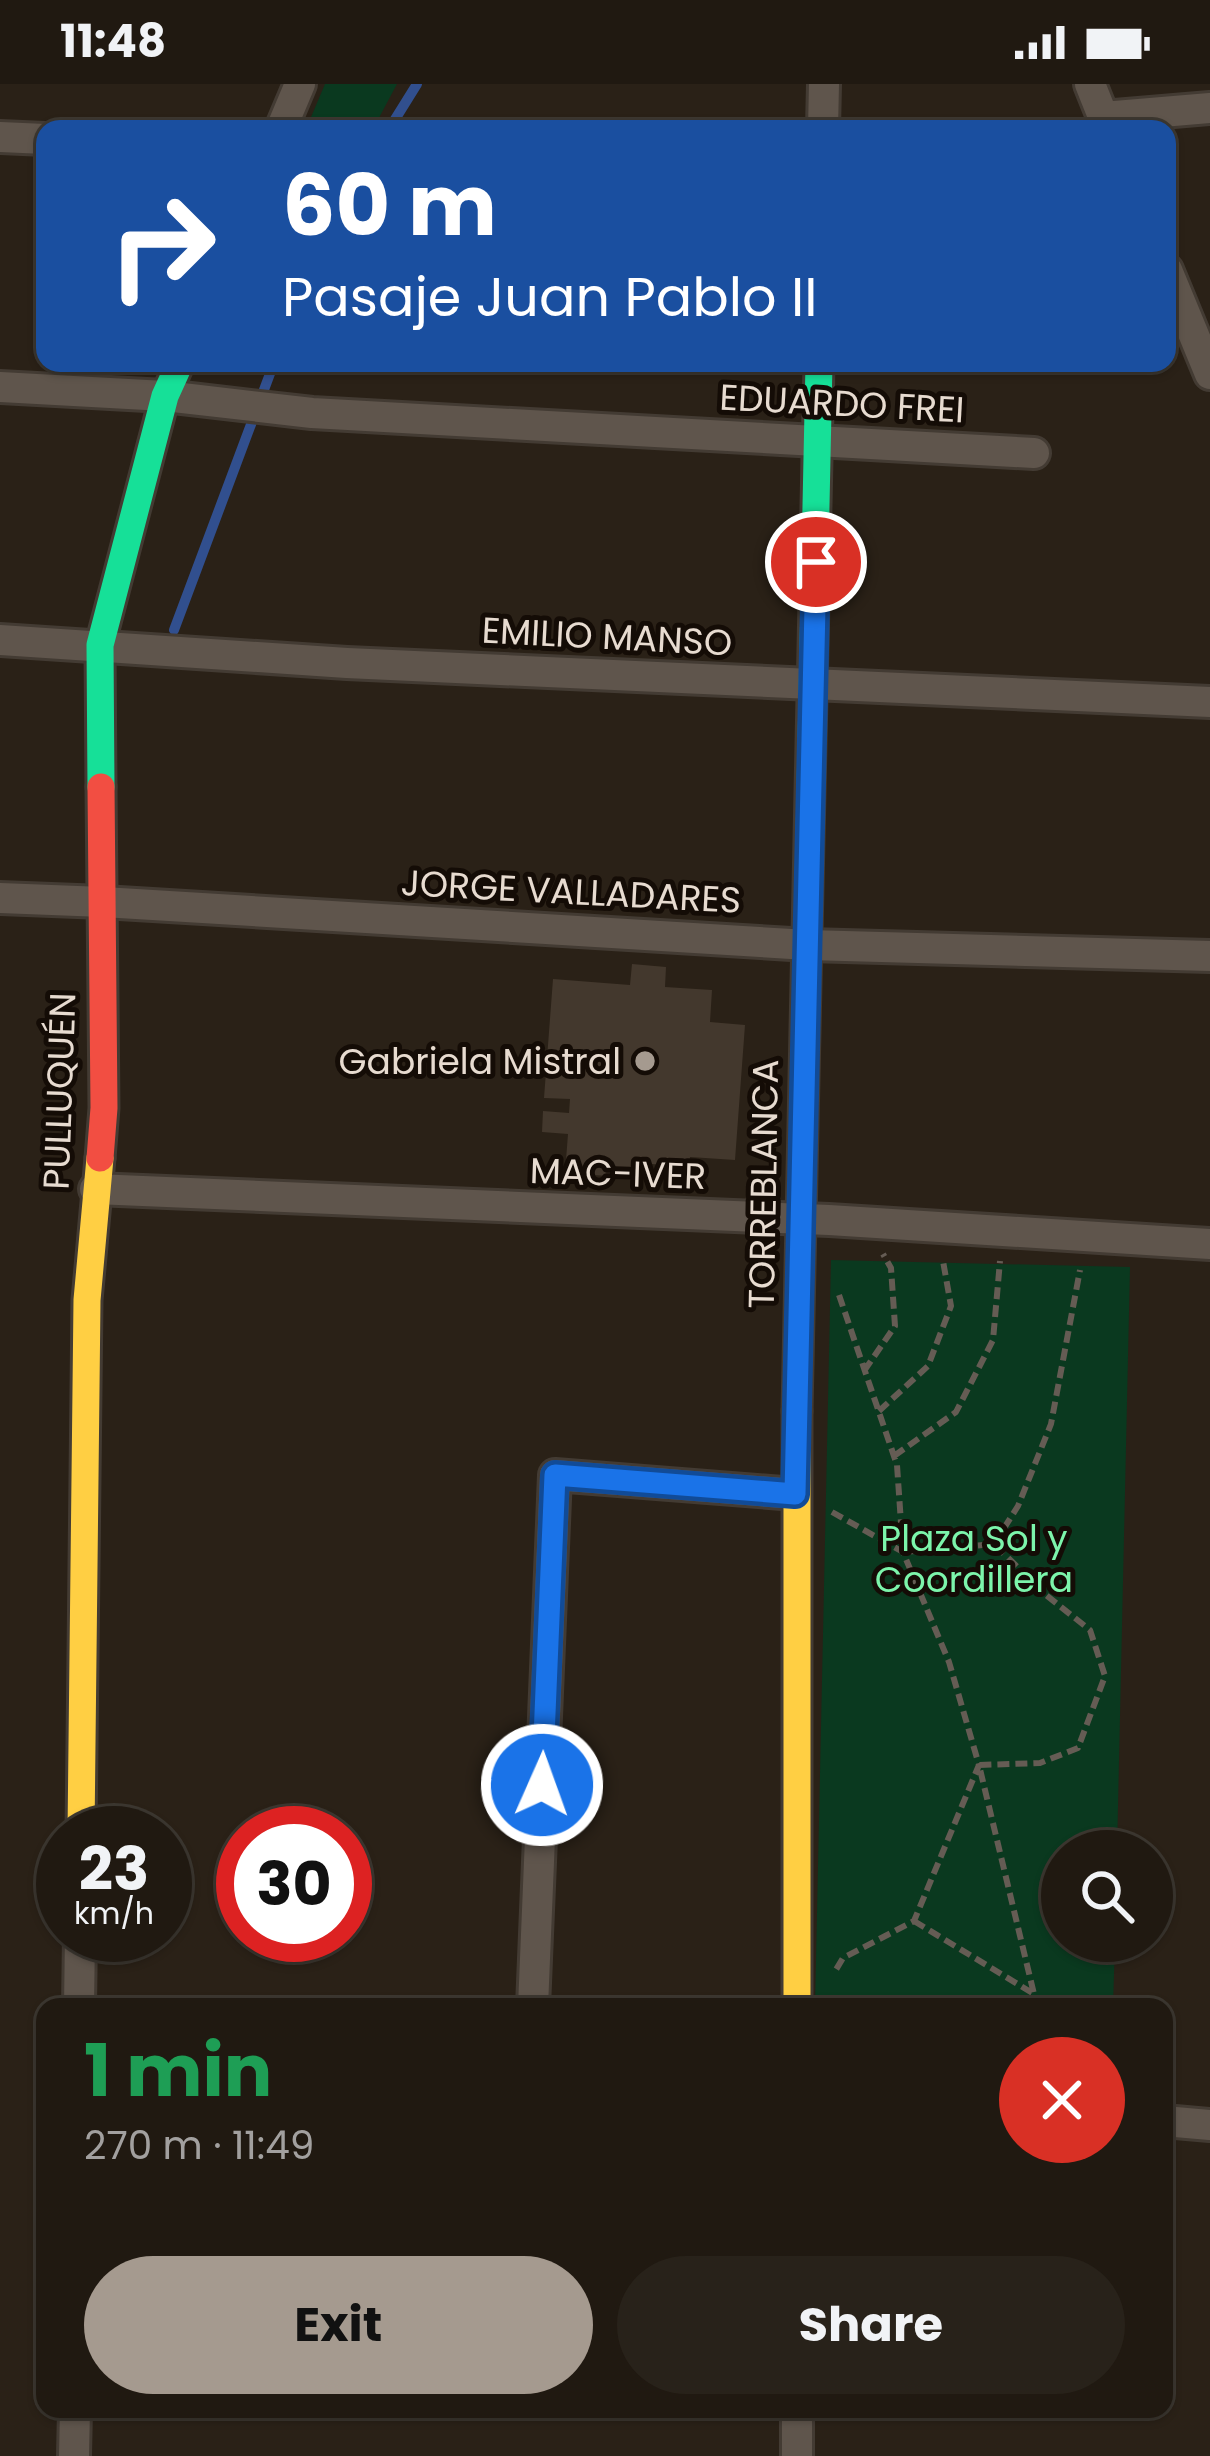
<!DOCTYPE html>
<html lang="en">
<head>
<meta charset="utf-8">
<style>
	:root { --surface:#201911; --page:#28221a; --text:#f1f3f6; --muted:#a2a09f; --line:#3d3831; --accent:#a59a8f }
	body { margin:0; font-family:Poppins,sans-serif; background:var(--page); color:var(--text); height:100vh; display:flex; flex-direction:column; font-size:45px; white-space:nowrap }
	* { box-sizing:border-box; margin:0 }
	p { font-size:39px; color:var(--muted) }
	.icon { flex:none; width:66px; height:66px; fill:none; stroke:currentColor; stroke-width:2; stroke-linecap:round; stroke-linejoin:round }
	.map { position:relative; flex:1; overflow:hidden }
	.panel { position:absolute; left:36px; top:1914px; width:1137px; height:420px; display:flex; flex-direction:column; background:var(--surface); border-radius:24px; box-shadow:0 3px 9px #0004,0 0 0 3px var(--line) }
	.panel>* { flex:none }
	.top-card { position:absolute; left:36px; top:36px; width:1140px; height:252px; border-radius:24px; box-shadow:0 3px 9px #0004,0 0 0 3px var(--line); background:#1a4fa0; color:#fff; overflow:hidden }
	.fabs { position:absolute; left:1041px; top:1746px; display:grid; gap:24px }
	.fabs a { display:grid; place-items:center; width:132px; height:132px; border-radius:50%; background:var(--surface); box-shadow:0 3px 9px #0004,0 0 0 3px var(--line); font-size:60px }
	.speed { position:absolute; left:36px; top:1722px; display:flex; gap:24px; font-size:60px; font-weight:700; text-align:center }
	.speed>* { display:grid; place-content:center; width:156px; height:156px; border-radius:50%; background:var(--surface); box-shadow:0 3px 9px #0004,0 0 0 3px var(--line); line-height:1 }
	.speed small { font-size:30px; font-weight:400 }
	.speed .limit { border:18px solid #d22; background:#fff; color:#111 }
	.pin { position:absolute; display:grid; place-items:center; width:102px; height:102px; color:#fff; margin:-51px; border:6px solid #fff; border-radius:50%; box-shadow:0 3px 12px #0007 }
	.me { position:absolute; width:132px; margin:-66px; rotate:2deg; stroke-linejoin:round; filter:drop-shadow(0 0 9px #0008) }
	.turn { display:flex; align-items:center; gap:42px; height:252px; padding:0 48px; font-size:54px }
	.turn .icon { width:156px; height:156px; stroke-width:2.5 }
	.turn b { display:block; font-size:84px; line-height:102px }
	.round { display:grid; place-items:center; flex:none; width:126px; height:126px; border-radius:63px; background:var(--page) }
	.overview { display:flex; align-items:center; justify-content:space-between; height:204px; padding:0 48px }
	h1 { font-size:72px; font-weight:700; line-height:90px; color:#1e9e55 }
	.button { display:flex; gap:24px; margin-top:auto; padding:24px 48px }
	.button a { flex:1; height:138px; border-radius:72px; background:var(--accent); color:#111; font-size:48px; font-weight:700; line-height:138px; text-align:center }
	.button a+a { background:var(--page); color:var(--text) }
	.status { display:flex; justify-content:space-between; align-items:center; height:84px; padding:0 60px; background:var(--surface); direction:ltr }
	.status svg { height:33px; fill:currentColor }
	.map>svg:first-child { display:block }
	.green { fill:#0a391f }
	.lines { fill:none; stroke-linecap:round; stroke-linejoin:round }
	.stream { stroke:#314f8e; stroke-width:10 }
	.building { fill:#43382d }
	.street-casing { stroke:#433b33; stroke-width:36 }
	.fast-casing { stroke:#433b33; stroke-width:33 }
	.slow-casing { stroke:#433b33; stroke-width:33 }
	.jam-casing { stroke:#433b33; stroke-width:33 }
	.path { stroke:#655c54; stroke-width:6; stroke-dasharray:12 6; stroke-linecap:butt }
	.street { stroke:#5f554c; stroke-width:30 }
	.fast { stroke:#16e098; stroke-width:27 }
	.slow { stroke:#ffcf43; stroke-width:27 }
	.jam { stroke:#f24e42; stroke-width:27 }
	.route-casing { stroke:#114b97; stroke-width:30 }
	.route { stroke:#1a73e8; stroke-width:21 }
	.poi-dot { fill:#a59a8f; stroke:#140c06; stroke-width:4.5 }
	.labels { text-anchor:middle; stroke-width:10; stroke-linejoin:round; paint-order:stroke }
	.street-label { font-size:36px; fill:#e7dbd0; stroke:#140c06 }
	.poi-label { font-size:36px; fill:#e7dbd0; stroke:#140c06; text-anchor:end }
	.park-label { font-size:36px; fill:#7cf5ab; stroke:#140c06 }
</style>
</head>
<body>
<div class="status"><b>11:48</b><svg viewBox="0 0 49 12"><path d="M0 12V9h3v3zM5 12V6h3v6zM10 12V3h3v9zM15 12V0h3v12zM26 1h20v11H26zM47 4h2v5h-2z"/></svg></div>
<div class="map">
<svg width="1210" height="2372" viewBox="0 0 1210 2372">
	<rect width="100%" height="100%" fill="#2a2117"/>
	<path class="green" d="M325,0H397L373,45H306Z
		M831,1176L1130,1183L1117,1767H1062V1857H1115L1113,1923H815Z"/>
	<g class="lines">
		<path class="stream" d="M389,45L417,0
			M174,546L274,279"/>
	</g>
	<path class="building" d="M632,880L666,883L665,903L712,906L710,938L745,941L735,1076L690,1073L689,1083L652,1080L651,1095L565,1089L568,1050L542,1048L543,1027L569,1029L570,1015L544,1014L553,895L630,901Z"/>
	<g class="lines">
		<g class="street-casing">
			<path id="street" d="M1090,0L1108,45
				M1103,33L1210,24
				M281,45L300,0
				M823,45L824,0
				M0,53L45,55
				M1167,186L1210,290
				M0,303L165,312L312,329L1034,369
				M0,556L347,579L1210,618
				M0,814L103,818L808,861L1210,872
				M95,1105L829,1136L1210,1160
				M79,1923L80,1851
				M533,1923L555,1391L795,1410
				M1164,2037L1210,2041
				M797,2325V2372
				M74,2372L75,2325"/>
		</g>
		<g class="fast-casing">
			<path id="fast" d="M101,703L100,561L165,312L180,279
				M797,1327L819,279"/>
		</g>
		<g class="slow-casing">
			<path id="slow" d="M797,1327V1923
				M81,1749L87,1216L100,1074"/>
		</g>
		<g class="jam-casing">
			<path id="jam" d="M100,1074L104,1024L101,703"/>
		</g>
		<path class="path" d="M839,1211L897,1381L903,1468L994,1460L1046,1511L1090,1546L1105,1592L1078,1664L1040,1679L979,1681L1034,1910
			M864,1287L895,1242L891,1184L883,1170
			M879,1327L928,1282L951,1222L943,1177
			M894,1372L956,1328L993,1256L1000,1177
			M832,1428L903,1468L949,1578L979,1681L914,1837L843,1874L834,1889
			M994,1460L1018,1422L1051,1340L1080,1186
			M914,1837L1034,1910L1040,1923"/>
		<use href="#street" class="street"/>
		<use href="#fast" class="fast"/>
		<use href="#slow" class="slow"/>
		<use href="#jam" class="jam"/>
	</g>
	<g class="lines">
		<g class="route-casing">
			<path id="route" d="M542,1701L555,1391L795,1410L816,478"/>
		</g>
		<use href="#route" class="route"/>
	</g>
	<circle class="poi-dot" cx="645" cy="977" r="12"/>
	<g class="labels">
		<g class="street-label">
			<text transform="translate(842 319) rotate(3)" y="13">EDUARDO FREI</text>
			<text transform="translate(607 552) rotate(3)" y="13">EMILIO MANSO</text>
			<text transform="translate(571 807) rotate(3)" y="13">JORGE VALLADARES</text>
			<text transform="translate(59 1007) rotate(-88)" y="13">PULLUQUÉN</text>
			<text transform="translate(618 1089) rotate(2)" y="13">MAC-IVER</text>
			<text transform="translate(763 1100) rotate(-89)" y="13">TORREBLANCA</text>
		</g>
		<g class="poi-label">
			<text x="621" y="990">Gabriela Mistral</text>
		</g>
		<g class="park-label">
			<text x="974" y="1467">Plaza Sol y<tspan x="974" dy="41">Coordillera</tspan></text>
		</g>
	</g>
</svg>
<div class="fabs">
<a><svg class="icon" aria-label="search" viewBox="0 0 24 24"><circle cx="10" cy="10" r="6"/><path d="M15 15l6 6"/></svg></a>
</div>
<div class="speed"><div>23<small>km/h</small></div><div class="limit">30</div></div>
<div class="pin" style="left:816px;top:478px;background:#d93025"><svg class="icon" aria-label="arrive" viewBox="0 0 24 24"><path d="M6 21V4h12l-3 4 3 4H6"/></svg></div>
<svg class="me" style="left:542px;top:1701px" viewBox="-20 -20 40 40"><circle r="17" fill="#1a73e8" stroke="#fff" stroke-width="3"/><path d="M0-11L8 9 0 5-8 9z" fill="#fff"/></svg>
<div class="top-card">
<div class="turn"><svg class="icon" aria-label="right" viewBox="0 0 24 24"><path d="M7 20v-9h11M14 6l5 5-5 5"/></svg><div><b>60 m</b>Pasaje Juan Pablo II</div></div>
</div>
<section class="panel">
<div class="overview"><div><h1>1 min</h1><p>270 m · 11:49</p></div><a class="round" style="background:#d93025;color:#fff"><svg class="icon" aria-label="close" viewBox="0 0 24 24"><path d="M6 6l12 12M18 6L6 18"/></svg></a></div>
<div class="button"><a>Exit</a><a>Share</a></div>
</section>
</div>
</body>
</html>
